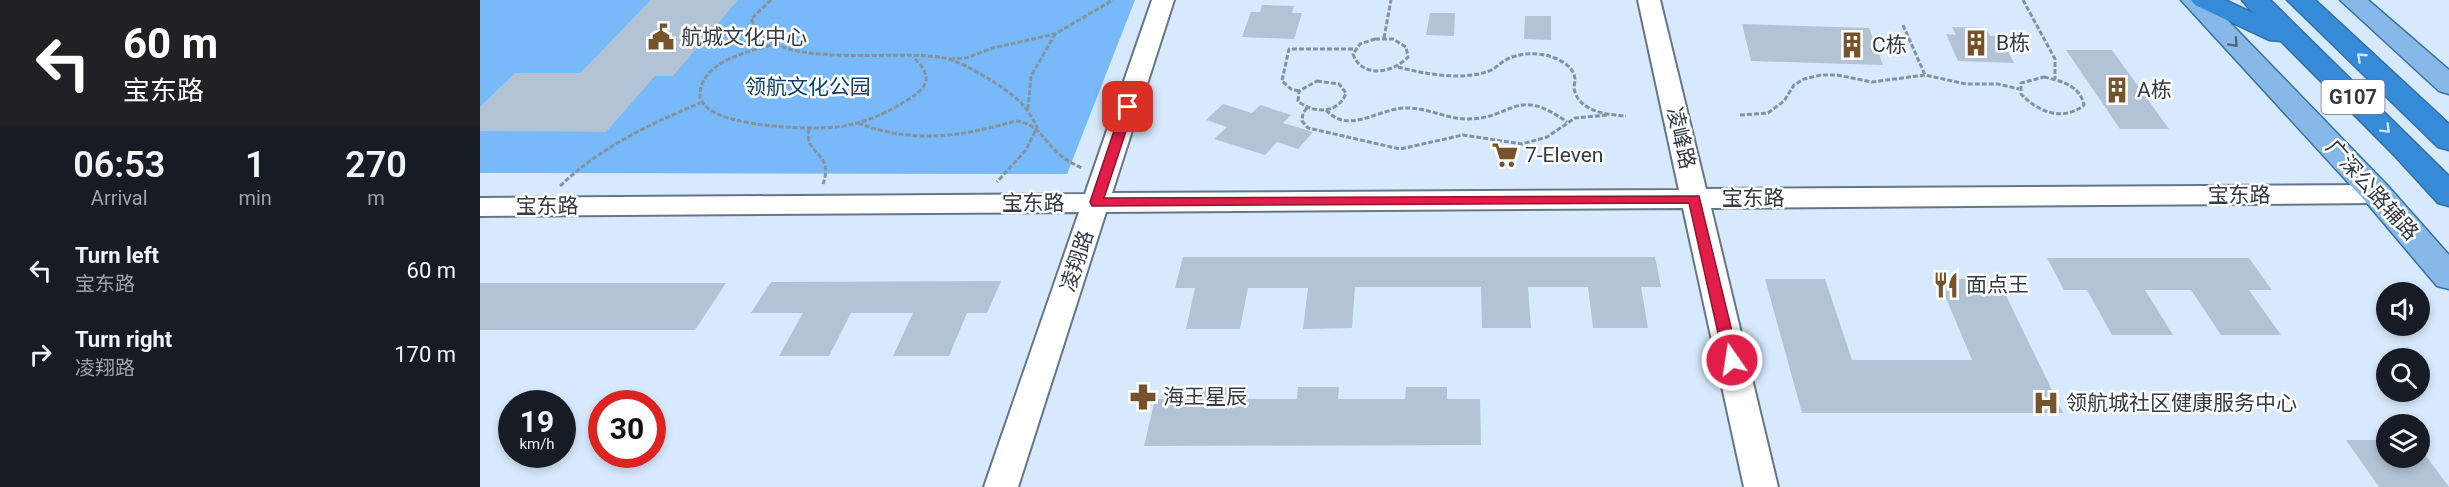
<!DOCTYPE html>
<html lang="en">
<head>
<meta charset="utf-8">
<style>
	:root { --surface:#171b24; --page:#20242c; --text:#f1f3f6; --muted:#9ea1a6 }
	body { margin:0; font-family:Roboto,"Noto Sans SC",sans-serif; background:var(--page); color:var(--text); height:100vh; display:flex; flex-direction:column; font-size:22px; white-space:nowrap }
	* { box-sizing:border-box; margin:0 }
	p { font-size:20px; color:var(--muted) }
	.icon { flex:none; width:33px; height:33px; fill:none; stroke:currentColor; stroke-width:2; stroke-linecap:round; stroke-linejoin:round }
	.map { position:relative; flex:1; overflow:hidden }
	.sheet { display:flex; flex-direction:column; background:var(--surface); width:480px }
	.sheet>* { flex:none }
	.hud { background:#202124; color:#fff; overflow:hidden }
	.buttons { position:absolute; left:1896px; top:282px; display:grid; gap:12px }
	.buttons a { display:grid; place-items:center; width:54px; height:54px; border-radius:50%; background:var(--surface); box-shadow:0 3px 9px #0003; font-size:30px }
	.speed { position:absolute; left:18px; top:390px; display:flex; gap:12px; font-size:30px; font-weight:700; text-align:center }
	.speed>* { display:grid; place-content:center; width:78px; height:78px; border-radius:50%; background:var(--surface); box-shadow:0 3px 9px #0003; line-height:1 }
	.speed small { font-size:15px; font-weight:400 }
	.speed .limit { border:9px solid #d22; background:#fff; color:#111 }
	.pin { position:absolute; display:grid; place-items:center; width:51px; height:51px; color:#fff; margin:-26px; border-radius:12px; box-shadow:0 3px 9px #0006 }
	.me { position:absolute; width:66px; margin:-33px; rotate:347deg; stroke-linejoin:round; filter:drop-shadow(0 0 4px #0008) }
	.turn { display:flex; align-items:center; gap:21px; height:126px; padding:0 24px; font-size:27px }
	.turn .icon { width:78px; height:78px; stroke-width:2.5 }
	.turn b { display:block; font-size:42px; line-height:51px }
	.eta { display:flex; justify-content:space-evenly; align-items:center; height:102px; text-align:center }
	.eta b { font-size:36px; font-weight:600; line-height:42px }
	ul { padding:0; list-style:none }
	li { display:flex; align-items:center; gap:18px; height:84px; padding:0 24px }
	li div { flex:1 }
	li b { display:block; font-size:22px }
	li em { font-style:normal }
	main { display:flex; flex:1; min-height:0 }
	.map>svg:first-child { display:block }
	.green { fill:#78b9fa }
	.building { fill:#b1c3d5 }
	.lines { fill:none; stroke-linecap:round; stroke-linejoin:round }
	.minor-casing { stroke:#667687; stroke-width:4 }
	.major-casing { stroke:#356fa4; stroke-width:3 }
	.highway-casing { stroke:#356fa4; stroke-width:3 }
	.path { stroke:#8593a0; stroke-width:3; stroke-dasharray:5 2; stroke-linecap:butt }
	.minor { fill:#fff; fill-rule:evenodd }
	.major { fill:#86b9e8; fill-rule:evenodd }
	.highway { fill:#368bd8; fill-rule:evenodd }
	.oneway { stroke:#50667c }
	.oneway2 { stroke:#cde2f5 }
	.route { fill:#e11d48; stroke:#92132f; stroke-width:1.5 }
	.labels { text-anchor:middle; stroke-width:5; stroke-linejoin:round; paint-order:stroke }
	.shield { fill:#fff; stroke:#70757b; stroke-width:1.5 }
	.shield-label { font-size:20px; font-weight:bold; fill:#333a42 }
	.poi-label { font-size:21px; fill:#333a42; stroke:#fff; text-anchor:start }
	.park-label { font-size:21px; fill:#0f406b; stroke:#fff }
	.street-label { font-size:21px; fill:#333a42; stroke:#fff }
</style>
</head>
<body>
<main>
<section class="sheet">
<div class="hud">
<div class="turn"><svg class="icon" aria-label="left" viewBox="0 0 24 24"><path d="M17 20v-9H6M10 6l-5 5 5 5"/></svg><div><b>60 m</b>宝东路</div></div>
</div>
<div class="eta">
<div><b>06:53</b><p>Arrival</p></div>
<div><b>1</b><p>min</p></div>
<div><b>270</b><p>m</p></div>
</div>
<ul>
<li><svg class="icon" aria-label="left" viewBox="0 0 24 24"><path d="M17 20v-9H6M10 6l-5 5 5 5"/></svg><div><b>Turn left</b><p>宝东路</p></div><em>60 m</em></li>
<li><svg class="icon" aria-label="right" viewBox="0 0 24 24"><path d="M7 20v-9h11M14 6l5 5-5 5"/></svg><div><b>Turn right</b><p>凌翔路</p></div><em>170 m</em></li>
</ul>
</section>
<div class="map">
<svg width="1969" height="487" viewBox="0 0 1969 487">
	<rect width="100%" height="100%" fill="#d7eafd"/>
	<path class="green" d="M0,0H655L587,174L0,173Z"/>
	<path class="building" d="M171,0H258L193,76H175L126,132L0,131V107L35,73H100Z
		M782,5L814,6L812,13H822L814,39L762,37L771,12H780Z
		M950,13H975L974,36L946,35Z
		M1045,16H1071V40L1044,39Z
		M1262,24L1389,28L1403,65L1271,61Z
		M1472,27L1506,28L1510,36H1520L1534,63L1478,61L1466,34L1476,35Z
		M1586,50H1632L1689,129H1640Z
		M743,104L772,113L780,105L811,115L803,123L833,132L818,149L797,142L785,155L734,139L747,127L726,120Z
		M703,257H1175L1181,287H1161L1168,328H1113L1108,287H1048L1051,328H1002L1001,287H875L872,328L823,329L828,288H768L760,329H706L715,288H695Z
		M1567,258H1769L1792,290H1769L1801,335H1741L1711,290H1665L1693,335H1632L1607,290H1584Z
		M1285,279H1345L1372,360H1492L1458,279H1518L1583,413H1322Z
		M521,281L507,313H487L469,356H413L433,313H371L349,356H299L323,313H271L291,282Z
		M0,283H246L215,330H0Z
		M711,387H752L750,399H817L818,387H859L858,399H925L926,387H967V399H1000L1001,445L664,446L675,399H708Z
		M1866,440H1906V458H1940V448L1969,487H1899Z"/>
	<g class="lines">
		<g class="minor-casing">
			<path id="minor" d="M672,0H694L632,193L1199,190L1158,0H1180L1226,189L1897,185L1907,188L1911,194L1907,200L1897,203L1231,208L1298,487H1264L1203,208L626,212L538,487H504L599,212L0,216V198L605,194Z"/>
		</g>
		<g class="major-casing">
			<path id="major" d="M1701,0H1728L1908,186L1969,255V289L1957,286L1886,202Z
				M1860,0H1888L1969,70V94L1959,91Z"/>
		</g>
		<g class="highway-casing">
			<path id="highway" d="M1711,0H1745L1773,13L1762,0H1790L1969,176V206L1958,203L1915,156L1801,41L1789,40L1715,5Z
				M1807,0H1835L1969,124V150L1958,147Z"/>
		</g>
		<path class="path" d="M291,0L271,19C274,24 277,30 281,34C313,68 420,49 464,58C482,62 499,73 514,82C536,97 545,103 557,127L546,150L517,182
			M1543,0L1575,59V79
			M1423,25L1445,75
			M904,38L911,0
			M895,39H913L926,47L928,57C913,73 882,79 873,54L880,44Z
			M297,44C273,50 233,58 222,84C220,88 220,94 220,98C222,102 225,106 229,109C252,127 335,131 364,126C385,122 405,114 424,102C431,98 444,91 446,80C447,71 439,63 433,57
			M470,59L486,58L513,48L575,34L633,0
			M918,67C944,74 983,81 1009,71C1015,69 1019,64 1024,61C1037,53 1054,52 1069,56C1079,59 1094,66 1095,79C1095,83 1093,88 1095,92C1101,112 1129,115 1146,116
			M1564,77C1581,81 1600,85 1604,105C1583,122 1558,112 1541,94V83Z
			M837,81L859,84L866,93C859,114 833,114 818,101L819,91Z
			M819,91L811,89L802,81L809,49H875
			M827,108L823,113L822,121L828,128L920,149L983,135L1042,144L1067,137L1095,118L1127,115
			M548,109L551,76L575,34
			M846,110C870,136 899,107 928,108C948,108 967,119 987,119C1034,119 1035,85 1087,122
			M1260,115L1288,113L1304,101L1314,85L1324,79L1341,75H1357L1392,82L1445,75L1486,84H1518L1539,89
			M378,123C433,144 480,137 535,121C558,123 562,139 577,152C584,159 593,164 602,168
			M329,129C323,156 355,151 343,184
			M80,186C121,147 168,125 220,103"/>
		<use href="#minor" class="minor"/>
		<use href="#major" class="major"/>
		<use href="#highway" class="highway"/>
	</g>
	<defs><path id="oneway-chevron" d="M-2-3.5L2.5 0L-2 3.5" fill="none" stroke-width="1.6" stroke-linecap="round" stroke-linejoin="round" transform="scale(1.5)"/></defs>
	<use class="oneway" href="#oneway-chevron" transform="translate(1754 43) rotate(47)"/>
	<g class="oneway2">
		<use href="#oneway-chevron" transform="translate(1881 57) rotate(-137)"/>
		<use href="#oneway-chevron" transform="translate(1906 129) rotate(45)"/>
	</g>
	<path class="route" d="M648,103L654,107L624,198L1219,196L1259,360L1257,365H1246L1244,360L1209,203L612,206L610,202L642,107Z"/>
	<defs>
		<g id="civic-bare" transform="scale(2.07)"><path d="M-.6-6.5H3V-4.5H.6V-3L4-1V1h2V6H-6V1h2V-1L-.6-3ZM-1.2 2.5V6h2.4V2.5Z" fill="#75542b" stroke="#fff" stroke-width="2.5" paint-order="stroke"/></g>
		<g id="building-bare" transform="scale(2.07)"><path d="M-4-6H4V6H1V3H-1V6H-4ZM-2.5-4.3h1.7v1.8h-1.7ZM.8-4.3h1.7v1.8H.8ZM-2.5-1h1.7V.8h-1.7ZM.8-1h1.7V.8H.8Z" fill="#75542b" stroke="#fff" stroke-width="2.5" paint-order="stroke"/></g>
		<g id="supermarket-bare" transform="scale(2.07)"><path d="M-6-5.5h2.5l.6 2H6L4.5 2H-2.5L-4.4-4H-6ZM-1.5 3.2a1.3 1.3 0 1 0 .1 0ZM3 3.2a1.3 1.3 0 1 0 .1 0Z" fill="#75542b" stroke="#fff" stroke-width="2.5" paint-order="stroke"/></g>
		<g id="restaurant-bare" transform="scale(2.07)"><path d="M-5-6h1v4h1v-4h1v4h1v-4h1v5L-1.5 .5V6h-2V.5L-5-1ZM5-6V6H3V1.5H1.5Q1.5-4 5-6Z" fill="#75542b" stroke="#fff" stroke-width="2.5" paint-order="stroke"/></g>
		<g id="pharmacy-bare" transform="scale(2.07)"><path d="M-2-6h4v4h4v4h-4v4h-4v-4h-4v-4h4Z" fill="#75542b" stroke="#fff" stroke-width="2.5" paint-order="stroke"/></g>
		<g id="hospital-bare" transform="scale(2.07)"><path d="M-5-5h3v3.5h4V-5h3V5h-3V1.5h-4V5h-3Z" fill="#75542b" stroke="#fff" stroke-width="2.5" paint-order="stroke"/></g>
	</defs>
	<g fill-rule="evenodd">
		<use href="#civic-bare" x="181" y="37"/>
		<use href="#building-bare" x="1496" y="43"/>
		<use href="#building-bare" x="1372" y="45"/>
		<use href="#building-bare" x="1637" y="90"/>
		<use href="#supermarket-bare" x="1025" y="155"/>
		<use href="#restaurant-bare" x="1466" y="285"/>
		<use href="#pharmacy-bare" x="663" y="397"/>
		<use href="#hospital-bare" x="1566" y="403"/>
	</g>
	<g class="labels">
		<rect class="shield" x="1841.5" y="80" width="63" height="34" rx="4.5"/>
		<g class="shield-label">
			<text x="1873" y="104">G107</text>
		</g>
		<g class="poi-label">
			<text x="201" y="44">航城文化中心</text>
			<text x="1516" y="50">B栋</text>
			<text x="1392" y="52">C栋</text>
			<text x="1657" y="97">A栋</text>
			<text x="1045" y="162">7-Eleven</text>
			<text x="1486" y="292">面点王</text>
			<text x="683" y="404">海王星辰</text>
			<text x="1586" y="410">领航城社区健康服务中心</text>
		</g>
		<g class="park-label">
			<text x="328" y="94">领航文化公园</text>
		</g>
		<g class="street-label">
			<text transform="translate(1201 138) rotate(77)" y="7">凌峰路</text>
			<text transform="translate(1892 190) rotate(48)" y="7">广深公路辅路</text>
			<text x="1759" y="202">宝东路</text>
			<text x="1273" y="205">宝东路</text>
			<text x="553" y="210">宝东路</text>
			<text x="67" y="213">宝东路</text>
			<text transform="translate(597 261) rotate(-72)" y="7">凌翔路</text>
		</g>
	</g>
</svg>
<div class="buttons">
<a><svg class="icon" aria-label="sound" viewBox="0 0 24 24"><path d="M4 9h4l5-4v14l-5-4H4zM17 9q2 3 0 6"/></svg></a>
<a><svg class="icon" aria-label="search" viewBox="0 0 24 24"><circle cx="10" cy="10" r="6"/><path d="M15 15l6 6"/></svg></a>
<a><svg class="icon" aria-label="layers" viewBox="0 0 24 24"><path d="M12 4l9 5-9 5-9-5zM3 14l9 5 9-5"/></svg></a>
</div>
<div class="speed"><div>19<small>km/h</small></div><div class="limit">30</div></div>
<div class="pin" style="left:648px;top:107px;background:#d93025"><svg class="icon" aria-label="arrive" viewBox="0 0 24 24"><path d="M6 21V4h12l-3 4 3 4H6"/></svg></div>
<svg class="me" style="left:1252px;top:360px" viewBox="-20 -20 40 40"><circle r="17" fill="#e11d48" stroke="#fff" stroke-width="3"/><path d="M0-11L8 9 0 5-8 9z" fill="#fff"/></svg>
</div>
</main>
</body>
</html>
